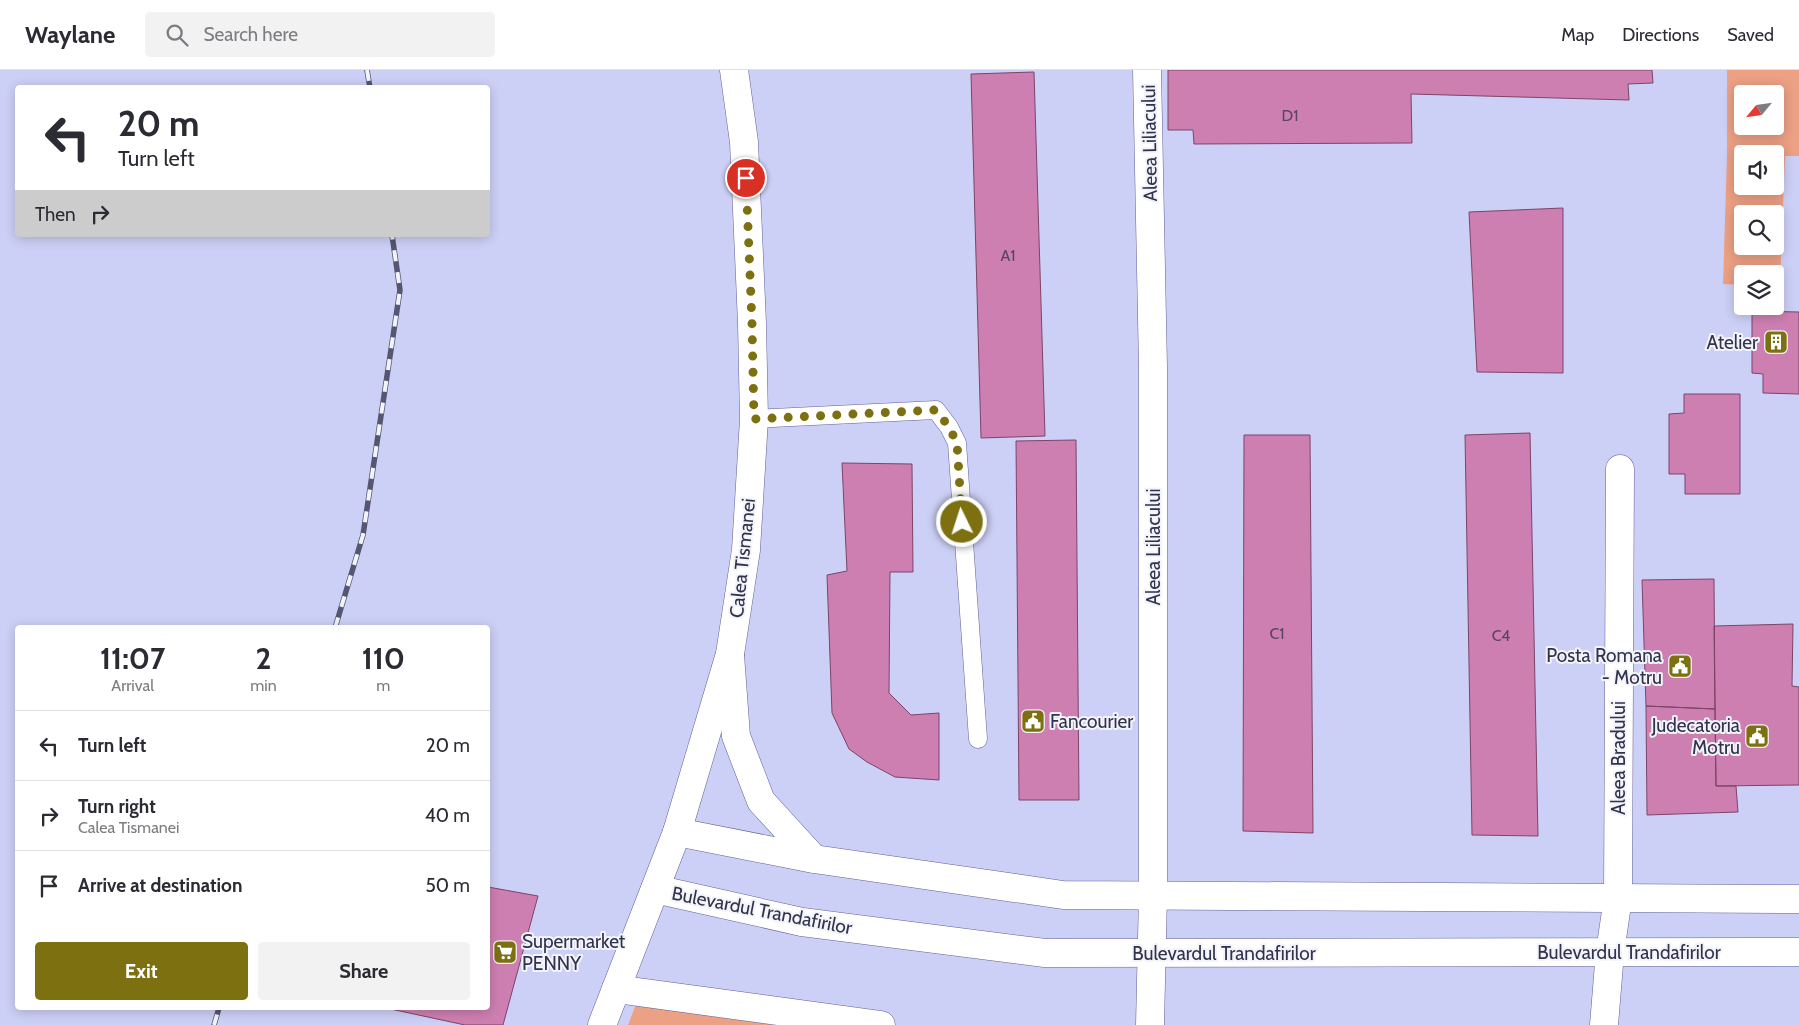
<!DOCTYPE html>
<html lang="en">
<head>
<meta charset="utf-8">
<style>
	:root { --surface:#fff; --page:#f2f2f3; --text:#2b2b33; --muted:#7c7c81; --line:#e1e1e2; --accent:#7c7010 }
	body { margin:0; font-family:Cabin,sans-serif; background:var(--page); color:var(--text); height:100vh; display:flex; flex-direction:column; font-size:19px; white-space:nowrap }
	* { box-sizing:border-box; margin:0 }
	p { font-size:16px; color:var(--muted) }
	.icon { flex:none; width:28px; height:28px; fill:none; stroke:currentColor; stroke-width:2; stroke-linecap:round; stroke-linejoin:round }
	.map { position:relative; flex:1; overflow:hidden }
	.drawer { position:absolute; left:15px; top:555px; width:475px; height:385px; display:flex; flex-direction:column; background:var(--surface); border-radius:5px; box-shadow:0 2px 12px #0003 }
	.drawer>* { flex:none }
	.guide { position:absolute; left:15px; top:15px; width:475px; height:152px; border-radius:5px; box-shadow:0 2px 12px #0003; background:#fff; color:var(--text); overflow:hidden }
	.needle { width:32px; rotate:241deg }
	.controls { position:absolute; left:1734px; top:15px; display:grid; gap:10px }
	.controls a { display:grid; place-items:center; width:50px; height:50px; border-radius:5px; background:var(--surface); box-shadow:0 2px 12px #0003; font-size:25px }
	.pin { position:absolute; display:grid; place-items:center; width:42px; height:42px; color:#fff; margin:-21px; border:2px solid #fff; border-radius:50%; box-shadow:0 1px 5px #0007 }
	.me { position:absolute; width:55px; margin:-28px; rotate:356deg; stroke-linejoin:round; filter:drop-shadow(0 0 4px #0008) }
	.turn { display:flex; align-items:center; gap:18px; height:105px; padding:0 20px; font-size:22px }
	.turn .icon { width:65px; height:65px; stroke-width:2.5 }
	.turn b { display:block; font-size:35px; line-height:42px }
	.then { display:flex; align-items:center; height:48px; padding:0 20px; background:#0003; gap:10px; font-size:19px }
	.eta { display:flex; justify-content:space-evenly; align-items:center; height:85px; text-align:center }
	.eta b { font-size:30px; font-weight:800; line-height:35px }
	.primary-button { display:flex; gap:10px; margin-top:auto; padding:10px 20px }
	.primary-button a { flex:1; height:58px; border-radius:5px; background:var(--accent); color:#fff; font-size:20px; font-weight:800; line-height:58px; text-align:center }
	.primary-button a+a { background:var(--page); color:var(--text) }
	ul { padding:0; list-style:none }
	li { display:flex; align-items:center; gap:15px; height:70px; padding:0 20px; border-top:1px solid var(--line) }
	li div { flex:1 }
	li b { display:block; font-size:19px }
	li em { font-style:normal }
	header { display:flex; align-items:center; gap:30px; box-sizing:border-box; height:70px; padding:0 25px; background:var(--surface); border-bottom:1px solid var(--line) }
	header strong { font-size:24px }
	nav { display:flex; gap:28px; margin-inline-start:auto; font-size:18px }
	.search { width:350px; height:45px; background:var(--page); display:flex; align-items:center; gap:12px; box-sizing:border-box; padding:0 18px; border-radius:5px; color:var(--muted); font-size:19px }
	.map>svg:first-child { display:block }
	.green { fill:#eca084; fill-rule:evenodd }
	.building { fill:#cd7fb1; stroke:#7b4568 }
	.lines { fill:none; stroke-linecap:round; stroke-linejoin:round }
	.service-casing { stroke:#5f6099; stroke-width:19 }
	.minor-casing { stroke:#5f6099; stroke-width:29 }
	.tertiary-casing { stroke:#5f6099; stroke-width:29 }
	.secondary-casing { stroke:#5f6099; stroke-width:29 }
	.service { stroke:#fff; stroke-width:18 }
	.minor { stroke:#fff; stroke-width:28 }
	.tertiary { stroke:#fff; stroke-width:28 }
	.secondary { stroke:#fff; stroke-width:28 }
	.rail-casing { stroke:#545672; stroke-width:5.5 }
	.rail { stroke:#f3f3fa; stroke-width:4; stroke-dasharray:11; stroke-linecap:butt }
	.route { stroke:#7c7010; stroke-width:9; stroke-dasharray:0 16.2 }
	.labels { text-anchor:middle; stroke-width:4; stroke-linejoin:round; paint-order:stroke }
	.number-label { font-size:16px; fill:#584565 }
	.street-label { font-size:19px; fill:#31324c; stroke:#f3f3fa }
	.poi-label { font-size:19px; fill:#31324c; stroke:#f3f3fa; text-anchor:end }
</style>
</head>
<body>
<header>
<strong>Waylane</strong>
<div class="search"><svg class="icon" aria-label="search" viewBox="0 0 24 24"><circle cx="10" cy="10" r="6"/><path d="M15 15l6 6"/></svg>Search here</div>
<nav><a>Map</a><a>Directions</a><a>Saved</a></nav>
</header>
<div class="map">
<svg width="1799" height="955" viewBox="0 0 1799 955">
	<rect width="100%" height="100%" fill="#cdd0f6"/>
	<path class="green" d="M1727,0H1799V86H1785L1780,216H1775V204H1742V215L1723,214L1727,85ZM1742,24H1775V56H1742ZM1742,84H1775V116H1742ZM1742,144H1775V176H1742Z
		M636,934L775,955H628Z"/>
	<path class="building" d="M1168,0H1652L1653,13L1628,14L1629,30L1411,24L1412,73L1194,74L1193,60H1168Z
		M1034,2L1045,366L981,368L971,4Z
		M1563,138V303L1477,302L1469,142Z
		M1752,241L1799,242V324L1763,323V304L1752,303Z
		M1684,324H1740V424H1685V404H1669V344L1684,343Z
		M1530,363L1538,766L1472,765L1465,365Z
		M1244,365H1310L1313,763L1243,761Z
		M1076,370L1079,730H1019L1016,371Z
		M842,393L912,394L913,502H890L889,623L911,645L939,643V710L895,707L867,692L849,679L832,643L827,505L847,501Z
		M1714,509L1715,639L1646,636L1642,510Z
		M1793,554L1792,616L1799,617V715L1716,716L1714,556Z
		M1646,636L1715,639L1716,716H1736L1738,742L1647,745Z
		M488,817L538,826L503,955H465L386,938H488Z"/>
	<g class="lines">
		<g class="service-casing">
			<path id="service" d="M754,349L936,340L949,357L957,373L978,669"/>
		</g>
		<g class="minor-casing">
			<path id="minor" d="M1147,0L1153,298V825L1150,955
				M616,919L881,955
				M1604,955L1610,882L1618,828L1620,399"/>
		</g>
		<g class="tertiary-casing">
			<path id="tertiary" d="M730,585L736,666L761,731L814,789
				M677,762L814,789L1063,825L1799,829
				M655,819L802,852L1045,883L1799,882"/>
		</g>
		<g class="secondary-casing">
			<path id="secondary" d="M602,955L677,762L730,584L746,480L754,349L752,253L744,72L734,0"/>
		</g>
		<use href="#service" class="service"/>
		<use href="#minor" class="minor"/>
		<use href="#tertiary" class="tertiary"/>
		<use href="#secondary" class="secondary"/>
		<g class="rail-casing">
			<path id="rail" d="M367,0L370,18
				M335,558L363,465L400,220L392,165
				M214,955L219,938"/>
		</g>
		<use href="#rail" class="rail"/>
	</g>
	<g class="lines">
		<path class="route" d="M746,108L752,253L754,349L936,340L949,357L957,373L962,452"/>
	</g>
	<defs>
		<g id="building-square" transform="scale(1.25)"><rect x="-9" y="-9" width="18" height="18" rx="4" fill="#7c7010" stroke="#f3f3fa"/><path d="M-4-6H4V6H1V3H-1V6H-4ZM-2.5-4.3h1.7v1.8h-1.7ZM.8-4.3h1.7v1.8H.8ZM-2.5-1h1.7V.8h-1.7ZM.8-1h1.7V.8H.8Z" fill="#fff"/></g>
		<g id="civic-square" transform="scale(1.25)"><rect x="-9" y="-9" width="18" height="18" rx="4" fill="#7c7010" stroke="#f3f3fa"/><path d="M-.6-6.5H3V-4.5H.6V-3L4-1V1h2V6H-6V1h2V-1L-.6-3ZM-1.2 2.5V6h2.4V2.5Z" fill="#fff"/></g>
		<g id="supermarket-square" transform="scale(1.25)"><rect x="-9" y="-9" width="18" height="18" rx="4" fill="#7c7010" stroke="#f3f3fa"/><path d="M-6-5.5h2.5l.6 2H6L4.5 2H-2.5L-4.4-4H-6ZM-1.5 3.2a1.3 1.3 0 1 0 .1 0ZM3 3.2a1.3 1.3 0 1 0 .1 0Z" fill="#fff"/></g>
	</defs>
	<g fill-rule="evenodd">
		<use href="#building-square" x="1776" y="272"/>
		<use href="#civic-square" x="1680" y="596"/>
		<use href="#civic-square" x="1033" y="651"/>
		<use href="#civic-square" x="1757" y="666"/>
		<use href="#supermarket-square" x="505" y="882"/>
	</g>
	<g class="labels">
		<g class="number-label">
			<text x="1290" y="51">D1</text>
			<text x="1008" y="191">A1</text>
			<text x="1277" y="569">C1</text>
			<text x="1501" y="571">C4</text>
		</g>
		<g class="street-label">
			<text transform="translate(1149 73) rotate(-91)" y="7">Aleea Liliacului</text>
			<text transform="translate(1153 477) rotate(-90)" y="7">Aleea Liliacului</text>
			<text transform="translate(742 488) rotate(-84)" y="7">Calea Tismanei</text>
			<text transform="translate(1618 688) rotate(-90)" y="7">Aleea Bradului</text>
			<text transform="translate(762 840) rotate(11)" y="7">Bulevardul Trandafirilor</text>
			<text x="1629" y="889">Bulevardul Trandafirilor</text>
			<text x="1224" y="890">Bulevardul Trandafirilor</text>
		</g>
		<g class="poi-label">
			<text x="1758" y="279">Atelier</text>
			<text x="1662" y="592">Posta Romana<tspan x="1662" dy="22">- Motru</tspan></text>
			<text x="1050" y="658" text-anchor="start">Fancourier</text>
			<text x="1740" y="662">Judecatoria<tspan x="1740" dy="22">Motru</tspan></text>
			<text x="522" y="878" text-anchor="start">Supermarket<tspan x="522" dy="22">PENNY</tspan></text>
		</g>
	</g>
</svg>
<div class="controls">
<a><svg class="needle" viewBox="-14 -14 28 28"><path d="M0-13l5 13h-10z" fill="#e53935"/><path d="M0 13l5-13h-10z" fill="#7c7c81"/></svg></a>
<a><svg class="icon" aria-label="sound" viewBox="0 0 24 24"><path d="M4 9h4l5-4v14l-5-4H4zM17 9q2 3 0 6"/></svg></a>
<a><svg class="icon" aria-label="search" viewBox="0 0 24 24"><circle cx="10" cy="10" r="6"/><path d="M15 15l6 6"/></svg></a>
<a><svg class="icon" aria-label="layers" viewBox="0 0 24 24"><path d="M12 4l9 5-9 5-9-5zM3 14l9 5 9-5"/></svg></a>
</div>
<div class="pin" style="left:746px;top:108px;background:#d93025"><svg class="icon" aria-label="arrive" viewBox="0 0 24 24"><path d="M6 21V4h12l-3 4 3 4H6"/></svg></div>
<svg class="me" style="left:962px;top:452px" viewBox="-20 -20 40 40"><circle r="17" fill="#7c7010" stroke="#fff" stroke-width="3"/><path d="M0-11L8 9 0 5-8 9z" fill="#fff"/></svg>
<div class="guide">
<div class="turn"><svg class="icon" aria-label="left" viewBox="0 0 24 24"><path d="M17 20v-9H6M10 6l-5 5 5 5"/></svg><div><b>20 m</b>Turn left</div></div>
<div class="then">Then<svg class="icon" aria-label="right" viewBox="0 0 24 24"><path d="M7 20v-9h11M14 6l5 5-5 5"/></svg></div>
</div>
<section class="drawer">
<div class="eta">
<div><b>11:07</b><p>Arrival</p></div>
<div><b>2</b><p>min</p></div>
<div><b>110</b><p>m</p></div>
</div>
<ul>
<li><svg class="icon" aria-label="left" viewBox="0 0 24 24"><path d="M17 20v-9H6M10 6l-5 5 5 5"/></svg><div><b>Turn left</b></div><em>20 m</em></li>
<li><svg class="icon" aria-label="right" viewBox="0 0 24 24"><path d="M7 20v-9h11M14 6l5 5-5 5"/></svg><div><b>Turn right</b><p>Calea Tismanei</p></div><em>40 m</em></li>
<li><svg class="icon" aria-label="arrive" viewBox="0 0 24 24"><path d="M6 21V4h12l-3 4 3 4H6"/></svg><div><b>Arrive at destination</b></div><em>50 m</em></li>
</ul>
<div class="primary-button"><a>Exit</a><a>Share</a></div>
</section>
</div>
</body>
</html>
